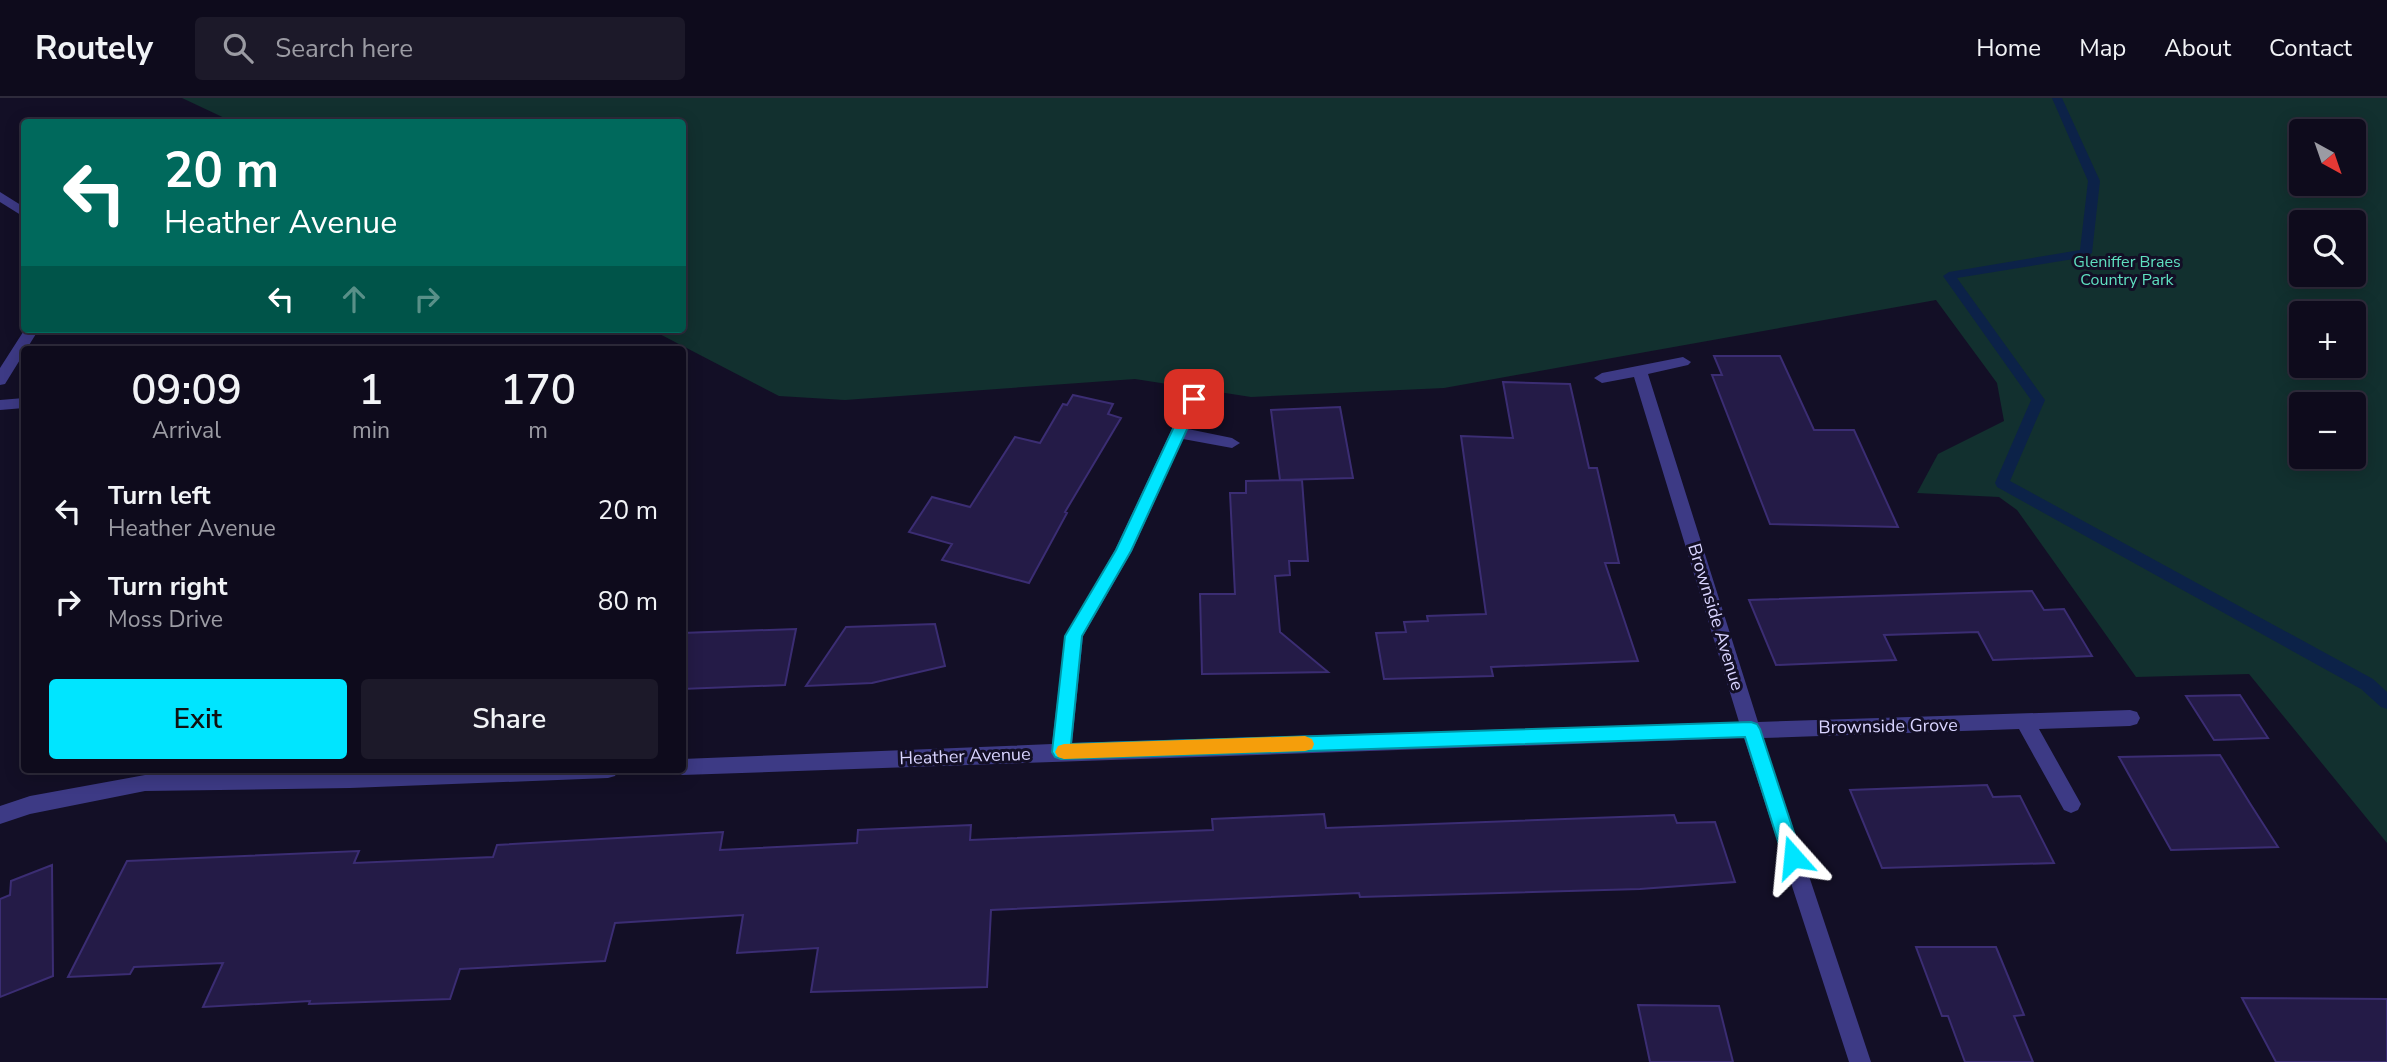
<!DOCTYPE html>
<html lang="en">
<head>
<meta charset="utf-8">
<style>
	:root { --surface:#0e0b1c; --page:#1c1929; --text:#f1f3f6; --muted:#9b9ba3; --line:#2e2b3b; --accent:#00e5ff }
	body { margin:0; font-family:"Nunito Sans",sans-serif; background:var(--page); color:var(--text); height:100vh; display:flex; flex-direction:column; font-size:26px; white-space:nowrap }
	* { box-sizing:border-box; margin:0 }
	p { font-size:23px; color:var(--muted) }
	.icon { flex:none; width:38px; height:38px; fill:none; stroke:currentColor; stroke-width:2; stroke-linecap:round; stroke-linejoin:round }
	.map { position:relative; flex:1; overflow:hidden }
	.sheet { position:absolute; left:21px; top:248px; width:665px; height:427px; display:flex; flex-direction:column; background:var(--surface); border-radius:7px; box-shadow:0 4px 18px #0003,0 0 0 2px var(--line) }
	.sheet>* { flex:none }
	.banner { position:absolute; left:21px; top:21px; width:665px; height:214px; border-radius:7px; box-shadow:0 4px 18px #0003,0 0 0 2px var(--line); background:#00695c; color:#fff; overflow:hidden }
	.needle { width:46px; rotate:140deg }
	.fabs { position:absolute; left:2289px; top:21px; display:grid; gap:14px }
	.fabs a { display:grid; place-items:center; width:77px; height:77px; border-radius:7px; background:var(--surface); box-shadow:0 4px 18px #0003,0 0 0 2px var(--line); font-size:35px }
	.pin { position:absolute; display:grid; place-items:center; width:60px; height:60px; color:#fff; margin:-30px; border-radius:14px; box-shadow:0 4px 10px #0006 }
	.me { position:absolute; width:77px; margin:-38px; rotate:342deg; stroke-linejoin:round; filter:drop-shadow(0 0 5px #0008) }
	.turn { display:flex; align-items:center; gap:24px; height:147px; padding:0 28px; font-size:32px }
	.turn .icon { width:91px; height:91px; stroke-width:2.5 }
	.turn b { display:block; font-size:49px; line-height:60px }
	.lanes { display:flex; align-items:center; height:66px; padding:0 28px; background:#0003; justify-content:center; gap:35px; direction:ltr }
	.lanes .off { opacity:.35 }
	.eta { display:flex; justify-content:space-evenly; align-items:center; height:119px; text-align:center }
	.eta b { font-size:42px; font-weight:600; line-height:49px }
	.cta { display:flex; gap:14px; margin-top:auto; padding:14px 28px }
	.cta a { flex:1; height:80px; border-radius:7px; background:var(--accent); color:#111; font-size:28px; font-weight:600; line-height:80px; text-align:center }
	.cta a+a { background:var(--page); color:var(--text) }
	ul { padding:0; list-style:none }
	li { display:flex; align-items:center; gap:21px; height:91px; padding:0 28px }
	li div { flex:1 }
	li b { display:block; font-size:26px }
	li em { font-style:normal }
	header { display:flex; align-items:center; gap:42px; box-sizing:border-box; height:98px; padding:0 35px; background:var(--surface); border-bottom:2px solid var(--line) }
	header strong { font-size:33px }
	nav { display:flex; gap:38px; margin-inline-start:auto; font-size:24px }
	.search { width:490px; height:63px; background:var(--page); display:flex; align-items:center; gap:18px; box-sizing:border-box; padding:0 24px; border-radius:7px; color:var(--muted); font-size:26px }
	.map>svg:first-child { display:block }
	.green { fill:#12302f; fill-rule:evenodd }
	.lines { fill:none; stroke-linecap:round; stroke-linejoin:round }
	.stream { fill:#0c2248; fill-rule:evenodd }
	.building { fill:#241b47; stroke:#3b2d73; stroke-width:2 }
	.minor { fill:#3d3a85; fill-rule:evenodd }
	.route { fill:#00e5ff; stroke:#0095a6; stroke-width:2 }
	.slow { fill:#f59e0b }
	.labels { text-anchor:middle; stroke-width:6; stroke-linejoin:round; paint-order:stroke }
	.far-park-label { font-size:16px; fill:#5fe0c0; stroke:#130f26 }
	.street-label { font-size:18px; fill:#d9d4ff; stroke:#130f26 }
</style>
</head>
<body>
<header>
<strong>Routely</strong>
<div class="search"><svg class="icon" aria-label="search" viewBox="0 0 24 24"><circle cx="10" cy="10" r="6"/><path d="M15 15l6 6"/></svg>Search here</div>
<nav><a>Home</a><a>Map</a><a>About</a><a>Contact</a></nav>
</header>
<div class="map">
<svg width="2387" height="964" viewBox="0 0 2387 964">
	<rect width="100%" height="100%" fill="#130f26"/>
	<path class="green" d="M182,0H2387V745L2249,576L2136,579L2017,412L1999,399L1917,395L1938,356L2004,323L1997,285L1936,202L1444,290L1251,299L1135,281L845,302L779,298L650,231H682V24H233ZM2301,33H2354V86H2301ZM2301,124H2354V177H2301ZM2301,215H2354V268H2301ZM2301,306H2354V359H2301Z"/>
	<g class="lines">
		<path class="stream" d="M2052,0H2062L2100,83L2092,155L2086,159L1957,180L2045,302L2010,383L2373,581L2387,594V611L2381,609L2361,591L1997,389L1995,385L2031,302L1943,178L1949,174L2080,152L2088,83Z"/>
	</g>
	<path class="building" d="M1714,258H1780L1814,332H1854L1898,429L1770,426L1712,277H1722Z
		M1503,284L1570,286L1589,370H1597L1619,465H1605L1638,563L1491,569L1493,578L1384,581L1376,535L1406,534L1404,524L1428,523L1427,518L1486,516L1461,338L1513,340Z
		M1073,297L1113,306L1108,316L1121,320L1065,414L1067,415L1029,485L942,462L952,446L909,434L932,399L970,409L1015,339L1040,345L1063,306L1067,307Z
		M1340,309L1353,380L1280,382L1271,312Z
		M1302,382L1308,463H1289L1290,477L1275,478L1280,534L1328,574L1202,576L1200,496H1235L1230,395H1246V383Z
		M2032,493L2044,512L2064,511L2092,558L1993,562L1978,534L1884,537L1896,562L1776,567L1749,502Z
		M935,526L945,568L872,585L806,588L846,529Z
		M796,531L785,587L682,591V535Z
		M2240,597L2268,640L2214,642L2186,598Z
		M2220,657L2251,707L2278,749L2171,752L2119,659Z
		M1987,687L1993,699L2020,698L2054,765L1882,770L1850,692Z
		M1324,716L1326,730L1674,717L1677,725L1715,724L1735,784L1640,791L1360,799L1359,795L991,812L987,889L811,894L818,850L737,855L743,817L615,825L605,863L460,871L450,901L309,906L310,903L203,909L223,865L134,869L130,876L68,879L127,763L359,753L354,765L493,759L497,747L723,734L720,752L857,745L858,732L971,727L970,742L1213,732L1212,721Z
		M52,767L53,878L0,899V801L10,797L11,783Z
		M1916,849H1996L2024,917L2014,918L2033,964H1965L1948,918H1942Z
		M2242,900L2387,901V964H2276Z
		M1638,907L1719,908L1733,964H1650Z"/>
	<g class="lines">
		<path class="minor" d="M0,94L24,109V119L0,104Z
			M25,231H39L5,286L0,287V270Z
			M1683,259L1691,264L1688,267L1648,276L1758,624L2130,612L2137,614L2140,620L2137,626L2130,628L2039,631L2081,706L2078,712L2071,715L2064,712L2019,631L1763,640L1871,964H1849L1744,640L682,677L674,672H682V661L1052,646L1065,538L1115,452L1186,301L1194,296L1202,301L1188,331L1232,340L1240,345L1232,350L1183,341L1132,453L1083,538L1072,645L1739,624L1634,279L1602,285L1594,280L1602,275Z
			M24,300V310L0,312V302Z
			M391,672H618L615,678L608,680L350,690L145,693L30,716L0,726V708L30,698L145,677Z"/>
	</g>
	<path class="route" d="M1194,297L1201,301L1131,453L1082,538L1071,646L1751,624L1757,626L1760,631L1802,759L1800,765L1793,768L1786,765L1783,759L1745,639L1061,661L1055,659L1052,654L1065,538L1116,452L1187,301Z"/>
	<path class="slow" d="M1305,638L1312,641L1314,646L1312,651L1305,653L1064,661L1058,659L1055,654L1058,648L1064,646Z"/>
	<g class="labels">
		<g class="far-park-label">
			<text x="2127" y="169">Gleniffer Braes<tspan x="2127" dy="18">Country Park</tspan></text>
		</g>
		<g class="street-label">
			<text transform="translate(1716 519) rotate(73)" y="6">Brownside Avenue</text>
			<text transform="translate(1888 628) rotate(-1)" y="6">Brownside Grove</text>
			<text transform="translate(965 658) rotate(-2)" y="6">Heather Avenue</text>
		</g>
	</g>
</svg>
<div class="fabs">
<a><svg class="needle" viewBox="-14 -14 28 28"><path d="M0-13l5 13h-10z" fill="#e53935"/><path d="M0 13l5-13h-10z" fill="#9b9ba3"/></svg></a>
<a><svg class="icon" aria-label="search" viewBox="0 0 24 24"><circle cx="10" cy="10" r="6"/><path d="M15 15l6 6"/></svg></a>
<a>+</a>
<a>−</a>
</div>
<div class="pin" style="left:1194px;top:301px;background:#d93025"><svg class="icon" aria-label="arrive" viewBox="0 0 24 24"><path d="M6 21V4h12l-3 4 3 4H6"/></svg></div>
<svg class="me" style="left:1793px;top:759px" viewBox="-20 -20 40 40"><path d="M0-17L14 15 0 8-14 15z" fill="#00e5ff" stroke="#fff" stroke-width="4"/></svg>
<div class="banner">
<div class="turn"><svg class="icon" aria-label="left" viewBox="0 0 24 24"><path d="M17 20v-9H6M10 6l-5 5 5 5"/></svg><div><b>20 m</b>Heather Avenue</div></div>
<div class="lanes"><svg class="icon" aria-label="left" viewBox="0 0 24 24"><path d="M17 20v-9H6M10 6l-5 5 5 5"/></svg><svg class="icon off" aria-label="ahead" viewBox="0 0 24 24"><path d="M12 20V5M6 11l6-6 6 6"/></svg><svg class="icon off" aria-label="right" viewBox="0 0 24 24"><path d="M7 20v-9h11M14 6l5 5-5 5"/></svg></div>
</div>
<section class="sheet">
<div class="eta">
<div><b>09:09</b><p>Arrival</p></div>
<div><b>1</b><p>min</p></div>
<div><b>170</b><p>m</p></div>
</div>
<ul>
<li><svg class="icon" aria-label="left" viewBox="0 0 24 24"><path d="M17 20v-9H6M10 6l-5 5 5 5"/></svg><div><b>Turn left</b><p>Heather Avenue</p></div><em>20 m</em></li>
<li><svg class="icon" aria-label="right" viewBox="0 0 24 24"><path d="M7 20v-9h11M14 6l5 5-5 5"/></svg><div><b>Turn right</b><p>Moss Drive</p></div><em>80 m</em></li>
</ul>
<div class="cta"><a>Exit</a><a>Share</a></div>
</section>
</div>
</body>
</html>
